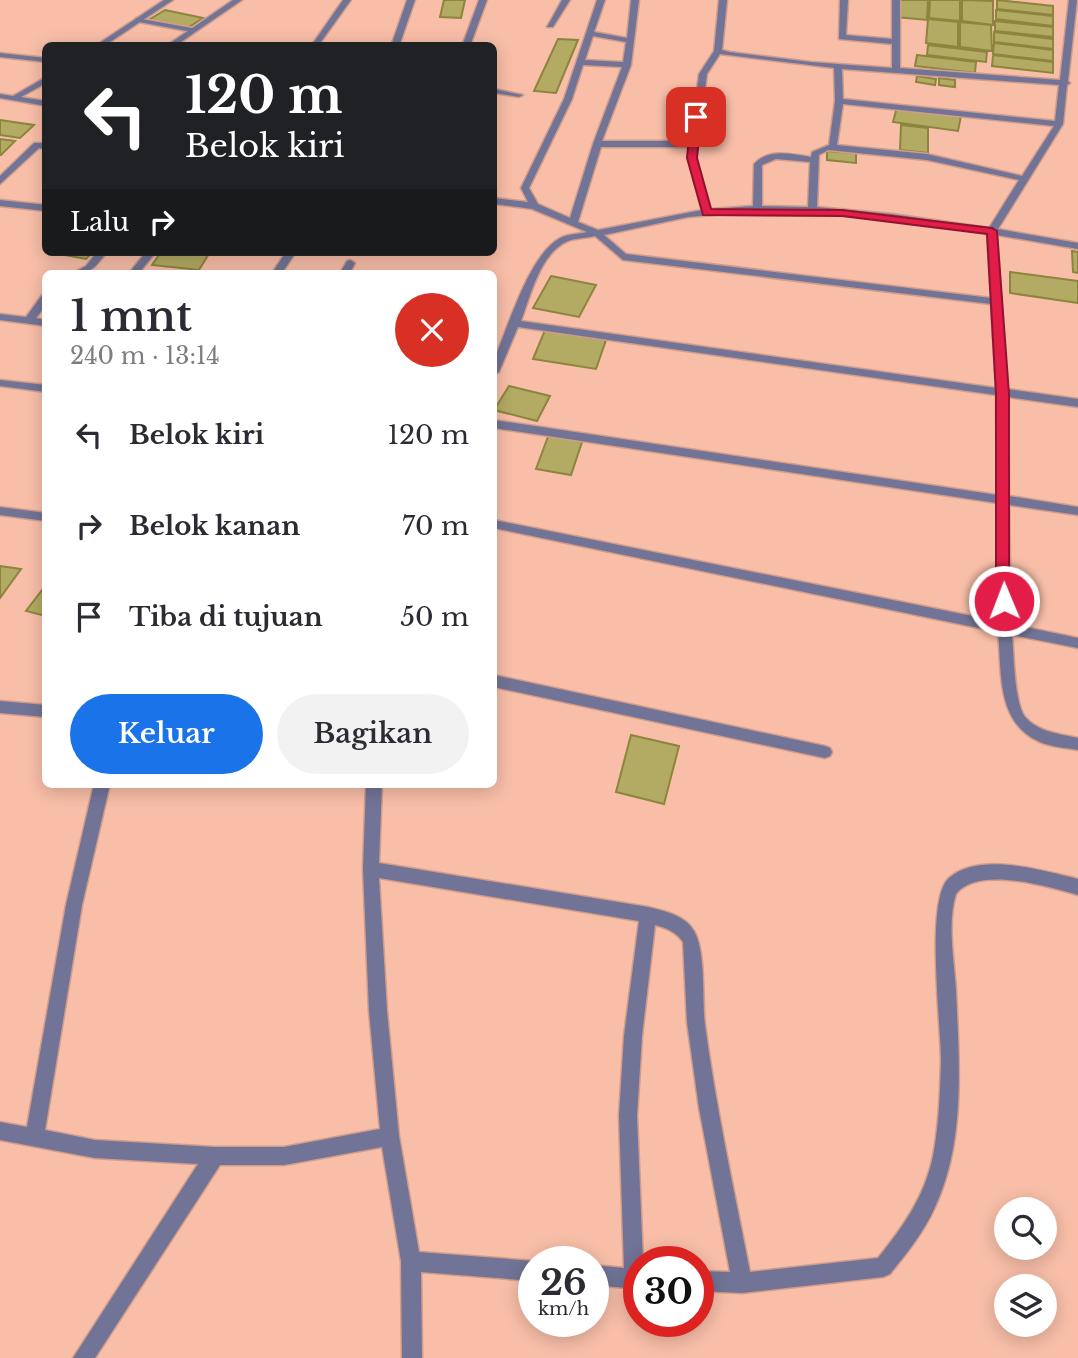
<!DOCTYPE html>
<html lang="id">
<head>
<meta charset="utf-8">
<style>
	:root { --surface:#fff; --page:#f2f2f3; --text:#2b2b33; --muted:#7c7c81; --accent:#1a73e8 }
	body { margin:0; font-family:"Libre Baskerville",serif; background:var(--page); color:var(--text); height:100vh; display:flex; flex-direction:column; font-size:26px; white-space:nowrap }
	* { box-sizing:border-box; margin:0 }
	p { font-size:23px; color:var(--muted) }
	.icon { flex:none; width:38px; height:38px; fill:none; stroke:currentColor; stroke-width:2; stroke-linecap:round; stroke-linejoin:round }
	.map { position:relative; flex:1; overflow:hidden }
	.panel { position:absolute; left:42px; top:270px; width:455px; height:518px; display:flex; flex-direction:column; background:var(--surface); border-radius:10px; box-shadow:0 4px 18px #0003 }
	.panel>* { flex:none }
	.hud { position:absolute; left:42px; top:42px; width:455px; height:214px; border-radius:10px; box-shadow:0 4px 18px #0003; background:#202124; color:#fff; overflow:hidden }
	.controls { position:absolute; left:994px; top:1197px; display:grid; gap:14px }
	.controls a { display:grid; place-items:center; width:63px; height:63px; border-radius:50%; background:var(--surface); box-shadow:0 4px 18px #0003; font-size:35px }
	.speed { position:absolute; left:518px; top:1246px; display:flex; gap:14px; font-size:35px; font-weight:700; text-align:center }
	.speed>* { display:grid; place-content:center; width:91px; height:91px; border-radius:50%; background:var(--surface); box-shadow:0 4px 18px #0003; line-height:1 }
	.speed small { font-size:18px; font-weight:400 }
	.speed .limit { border:10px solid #d22; background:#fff; color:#111 }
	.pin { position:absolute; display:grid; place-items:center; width:60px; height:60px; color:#fff; margin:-30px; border-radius:14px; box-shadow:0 4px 10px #0006 }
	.me { position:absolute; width:77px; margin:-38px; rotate:359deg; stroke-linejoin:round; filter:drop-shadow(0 0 5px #0008) }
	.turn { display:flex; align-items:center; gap:24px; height:147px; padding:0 28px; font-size:32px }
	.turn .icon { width:91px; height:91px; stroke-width:2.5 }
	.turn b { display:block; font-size:49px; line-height:60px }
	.then { display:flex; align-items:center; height:66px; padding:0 28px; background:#0003; gap:14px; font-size:26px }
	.round { display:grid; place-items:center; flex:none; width:74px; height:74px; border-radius:37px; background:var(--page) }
	.headline { display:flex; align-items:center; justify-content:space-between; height:119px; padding:0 28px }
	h1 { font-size:42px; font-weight:600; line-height:52px }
	.primary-button { display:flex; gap:14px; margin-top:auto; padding:14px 28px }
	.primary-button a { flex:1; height:80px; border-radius:42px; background:var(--accent); color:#fff; font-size:28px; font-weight:600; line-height:80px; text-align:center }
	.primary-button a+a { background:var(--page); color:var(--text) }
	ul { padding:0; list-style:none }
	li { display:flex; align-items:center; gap:21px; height:91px; padding:0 28px }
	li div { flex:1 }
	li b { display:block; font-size:26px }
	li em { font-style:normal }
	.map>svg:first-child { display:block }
	.building { fill:#b3aa63; stroke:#8d843d; stroke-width:2 }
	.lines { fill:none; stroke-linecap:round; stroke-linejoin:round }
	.service-casing { stroke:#d19d8a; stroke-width:3 }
	.minor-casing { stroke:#d19d8a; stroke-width:3 }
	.service { fill:#727497; fill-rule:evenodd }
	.minor { fill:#727497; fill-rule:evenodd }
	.route { fill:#e11d48; stroke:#92132f; stroke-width:2 }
</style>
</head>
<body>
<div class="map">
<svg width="1078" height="1358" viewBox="0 0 1078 1358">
	<rect width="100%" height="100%" fill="#f8bea8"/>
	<path class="building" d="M444,0H465L461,18L440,17Z
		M898,0H928L927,20L896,17Z
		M930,0H960V21L929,18Z
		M962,0L993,1V25L962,21Z
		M997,0L1053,6V15L997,9Z
		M165,10L203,18L186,29L147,21Z
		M996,10L1053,16V26L996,19Z
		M928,19L958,22V47L926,43Z
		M995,21L1053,27V37L995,31Z
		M960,22L991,25L992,51L960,47Z
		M994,32L1053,39V49L994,42Z
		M558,39L578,40L556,93L534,91Z
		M994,43L1053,50V61L993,54Z
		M928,45L987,52L986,62L927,55Z
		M917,55L976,62L975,73L915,66Z
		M993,55L1053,62V73L992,66Z
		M917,76L936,79L935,85L916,82Z
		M939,78L955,80V87L939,85Z
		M897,107L961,116L958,131L893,122Z
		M0,120L34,125L20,138L0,135Z
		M901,125L928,128V153L900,150Z
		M0,139L15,141L1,155H0Z
		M827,151L856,153V163L827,160Z
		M1072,251L1078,252V273L1073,272Z
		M48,252H93L86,259Z
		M161,252H210L199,270L152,265Z
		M1010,272L1078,281V303L1010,293Z
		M551,276L596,285L579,317L533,308Z
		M545,330L606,340L596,369L533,359Z
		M509,386L550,396L537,421L494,410Z
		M549,434L583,439L571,475L536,469Z
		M0,566L21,569L0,598Z
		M46,585V616L26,611Z
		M631,735L679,746L664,804L616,792Z"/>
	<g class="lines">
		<g class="service-casing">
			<path id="service" d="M136,18L192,28L196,30L192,32L139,22L135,20Z"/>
		</g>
		<g class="minor-casing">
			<path id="minor" d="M164,0H173L104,46H95Z
				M233,0H242L175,46H166Z
				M343,0H351L318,46H311Z
				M407,0H415L399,46H391Z
				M479,0H487L470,46H462Z
				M562,0H570L553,27H547Z
				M597,0H605L594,32L627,38L631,0H639L631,65L602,141H690L699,74L714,51L719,0H727L722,50L730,52L811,62L892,68V44L839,39L840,0H848L846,35L892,39V0H900V68L1060,80L1069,0H1077L1068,81L1070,83L1067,85L1063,124L998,229L1078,243V249L997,235L1007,389L1078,399V407L1008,397L1009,496L1078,507V515L1009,505L1011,624L1078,638V648L1012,635C1014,653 1014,705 1026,718C1039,732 1060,734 1078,738V750C1066,748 1052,747 1040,742C996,723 1002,673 998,632L494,528V520L997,621V503L494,428V420L997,495L996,395L518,327L499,372L494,375V360C508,327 529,255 560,238C568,234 578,234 587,232L532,209L494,204V198L528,202L521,188L564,99ZM593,36L626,42L623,62L585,60ZM720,54L834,68L835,101L829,145L812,152L811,157C791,154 769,148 754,164L753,206L711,209L696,158L707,74ZM583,65L622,67L593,144L570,218L538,204L529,188L572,99ZM842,69L1059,85L1055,121L843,99ZM843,104L1054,126L1022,176L927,154L837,145ZM601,147H689L688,158L702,210L598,230L578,222ZM828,150L927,160L1019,180L989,228L892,214L817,207L819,155ZM776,159L810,162L808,207L762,206V165ZM750,212L757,214L761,212C837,212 912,221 987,233L991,298L626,254L604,235L688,217ZM595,236L623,260L991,304L996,388L521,321C531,295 540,253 568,241C576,238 587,238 595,236Z
				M0,53L46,58V62L0,57Z
				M46,77V83L21,97L46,101V106L0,98V94L13,96Z
				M494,89L523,95L519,97L494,93Z
				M34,143H46V149L39,148L0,184V176Z
				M0,200L46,205V211L0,206Z
				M97,252H107C95,267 93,273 73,273L86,266Z
				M146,252H156L139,273H129Z
				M286,252H296L282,273H272Z
				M350,260L355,263L350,273H340L347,261Z
				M46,294V305L36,318L46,320V326L0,320V314L26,317L42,295Z
				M0,380L46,385V392L0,386Z
				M0,507L46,513V521L0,515Z
				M494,675L825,746L830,748L832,752L830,756L825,758L494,687Z
				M0,701L46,705V717L0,713Z
				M94,784H110L82,905L45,1130L95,1140L215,1147H284L380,1129L369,1011L363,869L366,784H382L379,863L648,907C664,911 685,915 694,931C706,951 702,1000 705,1025C716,1108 734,1190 750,1272L878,1258C903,1227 925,1196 933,1156C939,1125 940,1093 941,1061C941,1025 925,899 949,878C980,851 1043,871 1078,879V895C1049,887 978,865 956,894C947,923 954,959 956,990C959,1061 966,1141 935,1207C924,1232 907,1253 890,1274L883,1277L742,1293L698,1291V1271L730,1272L699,1108L687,1022L683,942C676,932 667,928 655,925L642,1036L637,1116L643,1262H639V1289L593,1285V1265L624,1268L619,1116L624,1036L639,921L379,878L387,1011L399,1136L419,1252L534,1261L536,1262H534V1281L421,1272L422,1358H402L401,1261L382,1147L284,1165H220L95,1358H73L198,1164L95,1158L0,1140V1122L27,1127L66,905Z"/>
		</g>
		<use href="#service" class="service"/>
		<use href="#minor" class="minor"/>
	</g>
	<path class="route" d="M696,114L701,117L697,158L711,209L842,210L992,228L997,231L1009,394V605L1004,607L996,601V394L987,234L842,216L703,215L687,158L691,117Z"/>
</svg>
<div class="controls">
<a><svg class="icon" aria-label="search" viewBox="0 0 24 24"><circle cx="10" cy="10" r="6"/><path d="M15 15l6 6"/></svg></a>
<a><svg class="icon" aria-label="layers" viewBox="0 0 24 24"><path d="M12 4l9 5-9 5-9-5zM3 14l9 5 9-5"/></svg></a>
</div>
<div class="speed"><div>26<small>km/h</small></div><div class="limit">30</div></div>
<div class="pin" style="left:696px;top:117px;background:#d93025"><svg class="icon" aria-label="arrive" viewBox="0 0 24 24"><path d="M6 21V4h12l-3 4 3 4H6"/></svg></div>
<svg class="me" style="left:1004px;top:601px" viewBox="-20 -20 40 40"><circle r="17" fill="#e11d48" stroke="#fff" stroke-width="3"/><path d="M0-11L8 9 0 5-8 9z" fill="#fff"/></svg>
<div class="hud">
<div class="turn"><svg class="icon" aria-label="left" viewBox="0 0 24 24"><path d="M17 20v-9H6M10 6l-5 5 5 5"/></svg><div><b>120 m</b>Belok kiri</div></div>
<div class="then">Lalu<svg class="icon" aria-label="right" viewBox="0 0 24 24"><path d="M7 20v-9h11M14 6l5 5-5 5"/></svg></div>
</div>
<section class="panel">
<div class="headline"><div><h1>1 mnt</h1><p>240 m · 13:14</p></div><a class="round" style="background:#d93025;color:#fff"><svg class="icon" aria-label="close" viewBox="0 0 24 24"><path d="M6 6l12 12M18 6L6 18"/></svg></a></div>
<ul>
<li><svg class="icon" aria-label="left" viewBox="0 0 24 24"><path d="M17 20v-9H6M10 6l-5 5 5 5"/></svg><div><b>Belok kiri</b></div><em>120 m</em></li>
<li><svg class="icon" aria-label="right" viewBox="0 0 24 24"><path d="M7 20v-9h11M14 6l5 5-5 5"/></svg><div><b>Belok kanan</b></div><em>70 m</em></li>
<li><svg class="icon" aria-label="arrive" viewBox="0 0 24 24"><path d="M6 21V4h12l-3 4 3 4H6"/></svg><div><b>Tiba di tujuan</b></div><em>50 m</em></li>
</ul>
<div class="primary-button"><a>Keluar</a><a>Bagikan</a></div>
</section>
</div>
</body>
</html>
